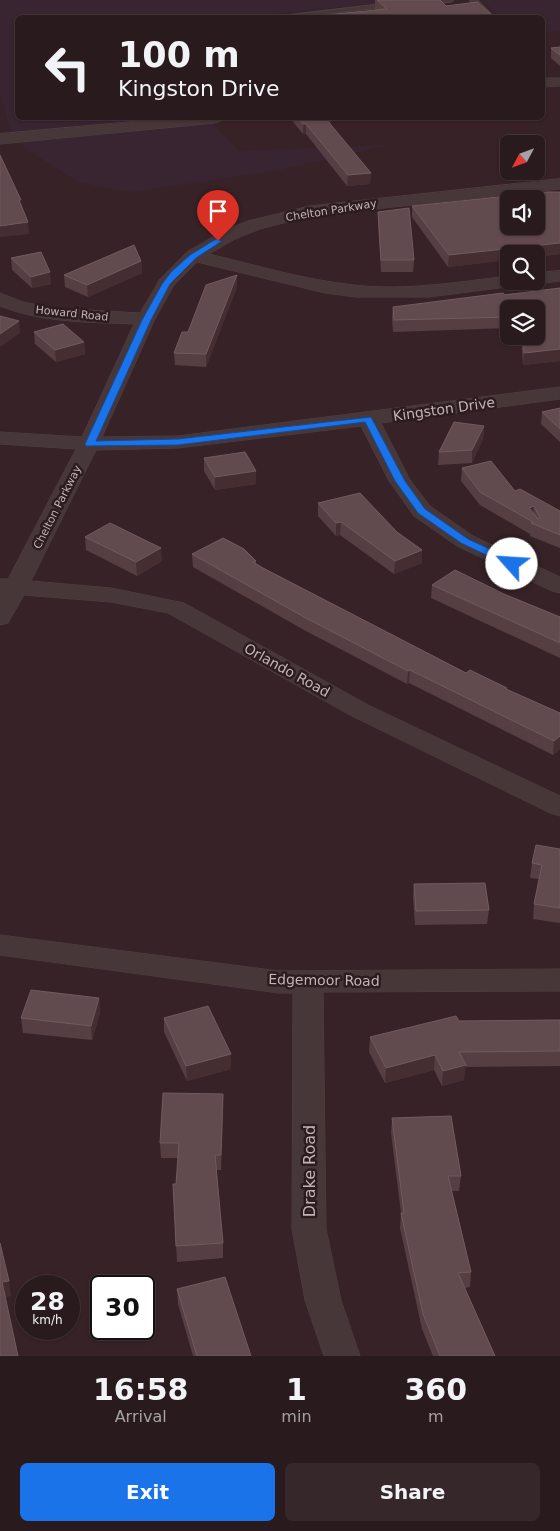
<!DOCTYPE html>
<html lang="en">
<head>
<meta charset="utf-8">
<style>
	:root { --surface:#291a1d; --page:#35272a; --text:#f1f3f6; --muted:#a5a1a4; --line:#45383b; --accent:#1a73e8 }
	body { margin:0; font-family:"DejaVu Sans",sans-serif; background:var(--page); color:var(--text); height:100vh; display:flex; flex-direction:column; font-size:19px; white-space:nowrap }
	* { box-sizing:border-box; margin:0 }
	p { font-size:16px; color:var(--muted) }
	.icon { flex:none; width:28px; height:28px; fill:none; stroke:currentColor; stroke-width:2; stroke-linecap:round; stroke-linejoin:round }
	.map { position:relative; height:1356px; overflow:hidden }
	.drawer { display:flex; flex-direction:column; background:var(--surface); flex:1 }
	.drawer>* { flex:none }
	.banner { position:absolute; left:15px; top:15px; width:530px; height:105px; border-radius:8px; box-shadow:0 1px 4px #0004,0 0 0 1px var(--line); background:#291a1d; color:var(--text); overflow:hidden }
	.needle { width:32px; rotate:229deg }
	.tools { position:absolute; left:500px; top:135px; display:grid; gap:10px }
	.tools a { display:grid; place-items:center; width:45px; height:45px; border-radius:8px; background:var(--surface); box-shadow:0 1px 4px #0004,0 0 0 1px var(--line); font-size:25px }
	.speed { position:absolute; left:15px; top:1275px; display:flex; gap:10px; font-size:25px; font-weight:700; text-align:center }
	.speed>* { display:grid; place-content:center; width:65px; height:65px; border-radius:50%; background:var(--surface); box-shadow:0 1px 4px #0004,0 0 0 1px var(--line); line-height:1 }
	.speed small { font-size:12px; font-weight:400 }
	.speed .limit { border:2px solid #111; border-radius:8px; background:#fff; color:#111 }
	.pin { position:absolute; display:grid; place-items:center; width:42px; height:42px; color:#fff; margin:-51px -21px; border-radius:50% 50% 50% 0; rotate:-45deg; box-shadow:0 0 5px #0007 }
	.pin .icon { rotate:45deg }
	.me { position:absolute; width:55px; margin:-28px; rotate:296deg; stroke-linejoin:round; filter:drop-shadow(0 0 4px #0008) }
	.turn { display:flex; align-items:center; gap:18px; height:105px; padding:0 20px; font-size:22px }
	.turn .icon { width:65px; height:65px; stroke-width:2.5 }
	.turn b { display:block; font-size:35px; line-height:42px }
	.eta { display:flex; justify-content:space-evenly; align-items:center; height:85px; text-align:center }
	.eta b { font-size:30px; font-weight:700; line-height:35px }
	.action { display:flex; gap:10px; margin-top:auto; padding:10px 20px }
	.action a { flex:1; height:58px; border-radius:8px; background:var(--accent); color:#fff; font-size:20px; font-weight:700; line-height:58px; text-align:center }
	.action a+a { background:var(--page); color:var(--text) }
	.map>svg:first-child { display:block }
	.green { fill:#382531 }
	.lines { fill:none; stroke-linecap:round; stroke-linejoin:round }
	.lane-casing { stroke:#514043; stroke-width:2 }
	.street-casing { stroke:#514043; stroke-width:1 }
	.lane { fill:#483739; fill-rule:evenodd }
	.street { fill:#483739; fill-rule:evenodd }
	.wall { fill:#563f43 }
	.shaded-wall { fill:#452e32 }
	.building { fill:#624b4f; stroke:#715b5f; fill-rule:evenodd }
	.route { fill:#1a73e8; stroke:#114b97 }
	.labels { text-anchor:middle; stroke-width:5; stroke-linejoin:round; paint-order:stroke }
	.far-street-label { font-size:11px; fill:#c4b2b4; stroke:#2d1c1f }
	.street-label { font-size:14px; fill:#c4b2b4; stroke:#2d1c1f }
	.near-street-label { font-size:16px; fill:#c4b2b4; stroke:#2d1c1f }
</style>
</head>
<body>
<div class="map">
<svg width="560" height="1356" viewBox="0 0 560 1356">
	<rect width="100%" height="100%" fill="#372327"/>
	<path class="green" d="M0,0H411L235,18H18V118H209L221,133L239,151L389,145L279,170L131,192L78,182L25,148L10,129L0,92Z
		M481,0H560V31L543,33L542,18L501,17Z"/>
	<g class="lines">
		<g class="lane-casing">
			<path id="lane" d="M424,0H453L450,2L422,3L421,2Z
				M470,0H477L495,18H487Z
				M391,3L393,4V6L288,18H263Z"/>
		</g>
		<g class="street-casing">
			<path id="street" d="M542,78H560V86L542,87Z
				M172,118H223L221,121L215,123L0,144V134Z
				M560,179V189L310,216L260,229L235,239L209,254C256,265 305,280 354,285C405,291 458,282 509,276V281H524L521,285L515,286L429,297H356L325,293L197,262L174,285L155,319L102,437L178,436L560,387V399L381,423L410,480L430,506L473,536L560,577V593L552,591L457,546L414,516L389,481L361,426L178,448L96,450L31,581L111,588L184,603L368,705L560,796V816L550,813L350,715L168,613L111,602L24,595L8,623L0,625V579H8L76,449L0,444V432L82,437L134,324C89,322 43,323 0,306V293L23,302L53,308L140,313L160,279L187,252L223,231L248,221L310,206Z
				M560,271V281L536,284L528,281H536V273Z
				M0,935L279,971L560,969V991L323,992L326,1229L341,1300L360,1356H324L305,1300L292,1229L293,993H279L0,955Z"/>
		</g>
		<use href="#lane" class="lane"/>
		<use href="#street" class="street"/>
	</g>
	<path class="wall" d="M375,0H440L446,6L495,18H314L315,16L375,10Z
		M560,47V66L551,58V48Z
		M290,118H329L331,120V126L371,173L370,184L347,186L306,134H303Z
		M560,192V254L448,267L412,217V206Z
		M378,212L414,260L413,272H381L378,223Z
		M11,258L51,284L32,288L12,270Z
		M141,261L142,273L88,297L65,287L64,275Z
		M237,275V287L206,367L175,365L174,353L188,332Z
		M560,288V361L523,365L521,336H536V309H509V328L393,332L392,318L393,307Z
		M34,332L84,342L85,354L56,362L35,344Z
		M560,408V442L541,424L542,412Z
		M484,426L483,439L472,463L438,465L439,452Z
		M204,458L256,484L215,490L204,471Z
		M462,468L515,491L560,511V548L530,536V534L480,505L461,481Z
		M318,503L397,532L422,550V563L394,574L340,535L336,536L318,516Z
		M85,537L162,561L137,576L86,550Z
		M192,554L256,561V564L263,568L466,673L560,713V749L553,755L409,683L407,684L304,630L193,567Z
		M432,585L504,594L560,617V658L431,598Z
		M560,849V923L533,919L534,904L539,879L530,878L532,863Z
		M414,884L489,910L487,924L415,925L413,898Z
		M99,998L100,1013L92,1040L23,1033L21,1018Z
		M164,1018L231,1054V1069L187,1081L164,1032Z
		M560,1020V1066L465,1067L464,1080L442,1086L434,1070L385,1083L369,1052L370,1037L459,1021Z
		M223,1094V1109L221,1170H216L223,1243V1258L177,1262L173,1184H176L178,1158H161L160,1143Z
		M392,1118L461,1176L459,1191H452L471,1272L470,1287L465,1288L495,1356H433L422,1329L400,1228L401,1213L391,1133Z
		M177,1289L251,1356H193L178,1304Z"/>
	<path class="shaded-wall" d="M327,120H331V130Z
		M303,124H306V134H303Z
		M371,173L370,184L347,186L348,175Z
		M28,222L29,234L0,237V226Z
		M560,243V254L536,257V254H509V260L448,267L449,255Z
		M141,261L142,273L88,297L87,285Z
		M50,272L51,284L32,288L31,277Z
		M237,275V287L206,367V354Z
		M19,321L20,333L0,347V334Z
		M84,342L85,354L56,362L55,350Z
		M560,349V361L523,365L524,353Z
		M484,426L483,439L472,463V450Z
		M256,471V484L215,490V477Z
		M534,506L533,519L529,508Z
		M341,522L340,535L336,536V523Z
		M161,548L162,561L137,576L136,562Z
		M422,550V563L394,574L395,561Z
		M410,670L409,683L407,684L408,671Z
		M560,736V749L553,755L554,741Z
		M99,998L100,1013L92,1040L91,1026Z
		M231,1054V1069L187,1081L186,1066Z
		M435,1055L434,1070L385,1083L386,1068Z
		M466,1065L464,1080L442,1086L443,1071Z
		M223,1094V1109L221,1170V1155Z
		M9,1281L11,1296L4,1298L2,1282Z"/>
	<path class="building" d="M377,0H440L446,6L477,2L495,18H316L315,16L387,9Z
		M560,47V55L551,48Z
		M298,118H329L331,120H327L371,173L348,175L306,124H303Z
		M0,155L21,200H19L28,222L0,226Z
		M547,192H560V243L449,255L412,206ZM509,199H536V226H509Z
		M409,208L414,260H381L378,212Z
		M134,245L141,261L87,285L64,275Z
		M41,252L50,272L31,277L11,258Z
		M237,275L206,354L174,353L182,332H188L206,285Z
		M560,288V349L524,353L523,336H536V309H509V317L394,320L393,307L503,293L505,295Z
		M0,316L19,321L0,334Z
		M63,324L84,342L55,350L34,332Z
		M560,408V429L542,412Z
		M454,422L484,426L472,450L439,452Z
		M245,452L256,471L215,477L204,458Z
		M491,461L515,491L520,489L560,511V535L531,523L533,522L480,492L462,468ZM534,506L540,518L538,519L529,508Z
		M360,493L397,532L422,550L395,561L341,522L336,523L318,503Z
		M110,523L161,548L136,562L85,537Z
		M223,538L244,549L256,561L253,562L263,568L466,673L470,670L507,688L506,689L560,713V736L554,741L410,670L408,671L304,617L192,554Z
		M455,570L504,594L560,617V643L432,585Z
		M536,845L560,849V908L534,904L542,865L532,863Z
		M485,883L489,910L416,911L414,884Z
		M31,990L99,998L91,1026L21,1018Z
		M208,1006L231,1054L186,1066L164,1018Z
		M456,1016L459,1021L560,1020V1051L459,1052L466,1065L443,1071L435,1055L386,1068L370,1037Z
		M163,1093L223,1094L221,1155H215L223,1243L176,1246L173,1184H176L179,1143H160Z
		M451,1116L461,1176H448L471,1272L458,1273L495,1356H440L423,1314L401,1213H404L392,1118Z
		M0,1243L9,1281L2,1282L18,1356H0Z
		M225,1277L251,1356H197L177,1289Z"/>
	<path class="route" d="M216,239L222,241L196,258L170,284L151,320L96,441L178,439L371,417L405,481L425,509L468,539L516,561L517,564L516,566H509L461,543L418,513L395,481L365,422L178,445L86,446L85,444L142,320L162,284L171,272L190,255Z"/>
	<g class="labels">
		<g class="far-street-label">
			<text transform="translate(331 210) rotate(-9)" y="4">Chelton Parkway</text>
			<text transform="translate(72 313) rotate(6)" y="4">Howard Road</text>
			<text transform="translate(57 507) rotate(-63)" y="4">Chelton Parkway</text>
		</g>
		<g class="street-label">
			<text transform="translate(444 409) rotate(-8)" y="5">Kingston Drive</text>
			<text transform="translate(287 670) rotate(29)" y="5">Orlando Road</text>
			<text transform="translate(324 980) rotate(1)" y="5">Edgemoor Road</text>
		</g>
		<g class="near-street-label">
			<text transform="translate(309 1171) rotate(-90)" y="6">Drake Road</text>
		</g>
	</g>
</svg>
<div class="tools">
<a><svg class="needle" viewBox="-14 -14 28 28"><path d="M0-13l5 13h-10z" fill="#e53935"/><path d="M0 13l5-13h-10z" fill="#a5a1a4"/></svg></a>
<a><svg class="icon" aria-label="sound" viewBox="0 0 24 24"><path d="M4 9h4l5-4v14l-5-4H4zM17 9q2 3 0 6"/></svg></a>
<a><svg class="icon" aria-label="search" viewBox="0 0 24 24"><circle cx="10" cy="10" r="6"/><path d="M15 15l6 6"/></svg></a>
<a><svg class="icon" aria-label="layers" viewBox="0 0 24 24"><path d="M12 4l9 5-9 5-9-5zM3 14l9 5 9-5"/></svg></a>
</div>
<div class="speed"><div>28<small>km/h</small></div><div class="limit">30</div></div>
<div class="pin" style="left:218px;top:241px;background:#d93025"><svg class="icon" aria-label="arrive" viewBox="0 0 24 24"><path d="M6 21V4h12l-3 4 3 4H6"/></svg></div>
<svg class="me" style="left:512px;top:564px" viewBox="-20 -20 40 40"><circle r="19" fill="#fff"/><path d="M0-13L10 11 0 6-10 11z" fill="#1a73e8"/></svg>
<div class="banner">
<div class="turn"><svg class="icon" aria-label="left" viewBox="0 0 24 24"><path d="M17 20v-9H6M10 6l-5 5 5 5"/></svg><div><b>100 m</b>Kingston Drive</div></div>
</div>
</div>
<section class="drawer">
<div class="eta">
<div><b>16:58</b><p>Arrival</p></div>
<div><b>1</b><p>min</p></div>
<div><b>360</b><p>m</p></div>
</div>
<div class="action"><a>Exit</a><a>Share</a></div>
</section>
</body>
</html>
